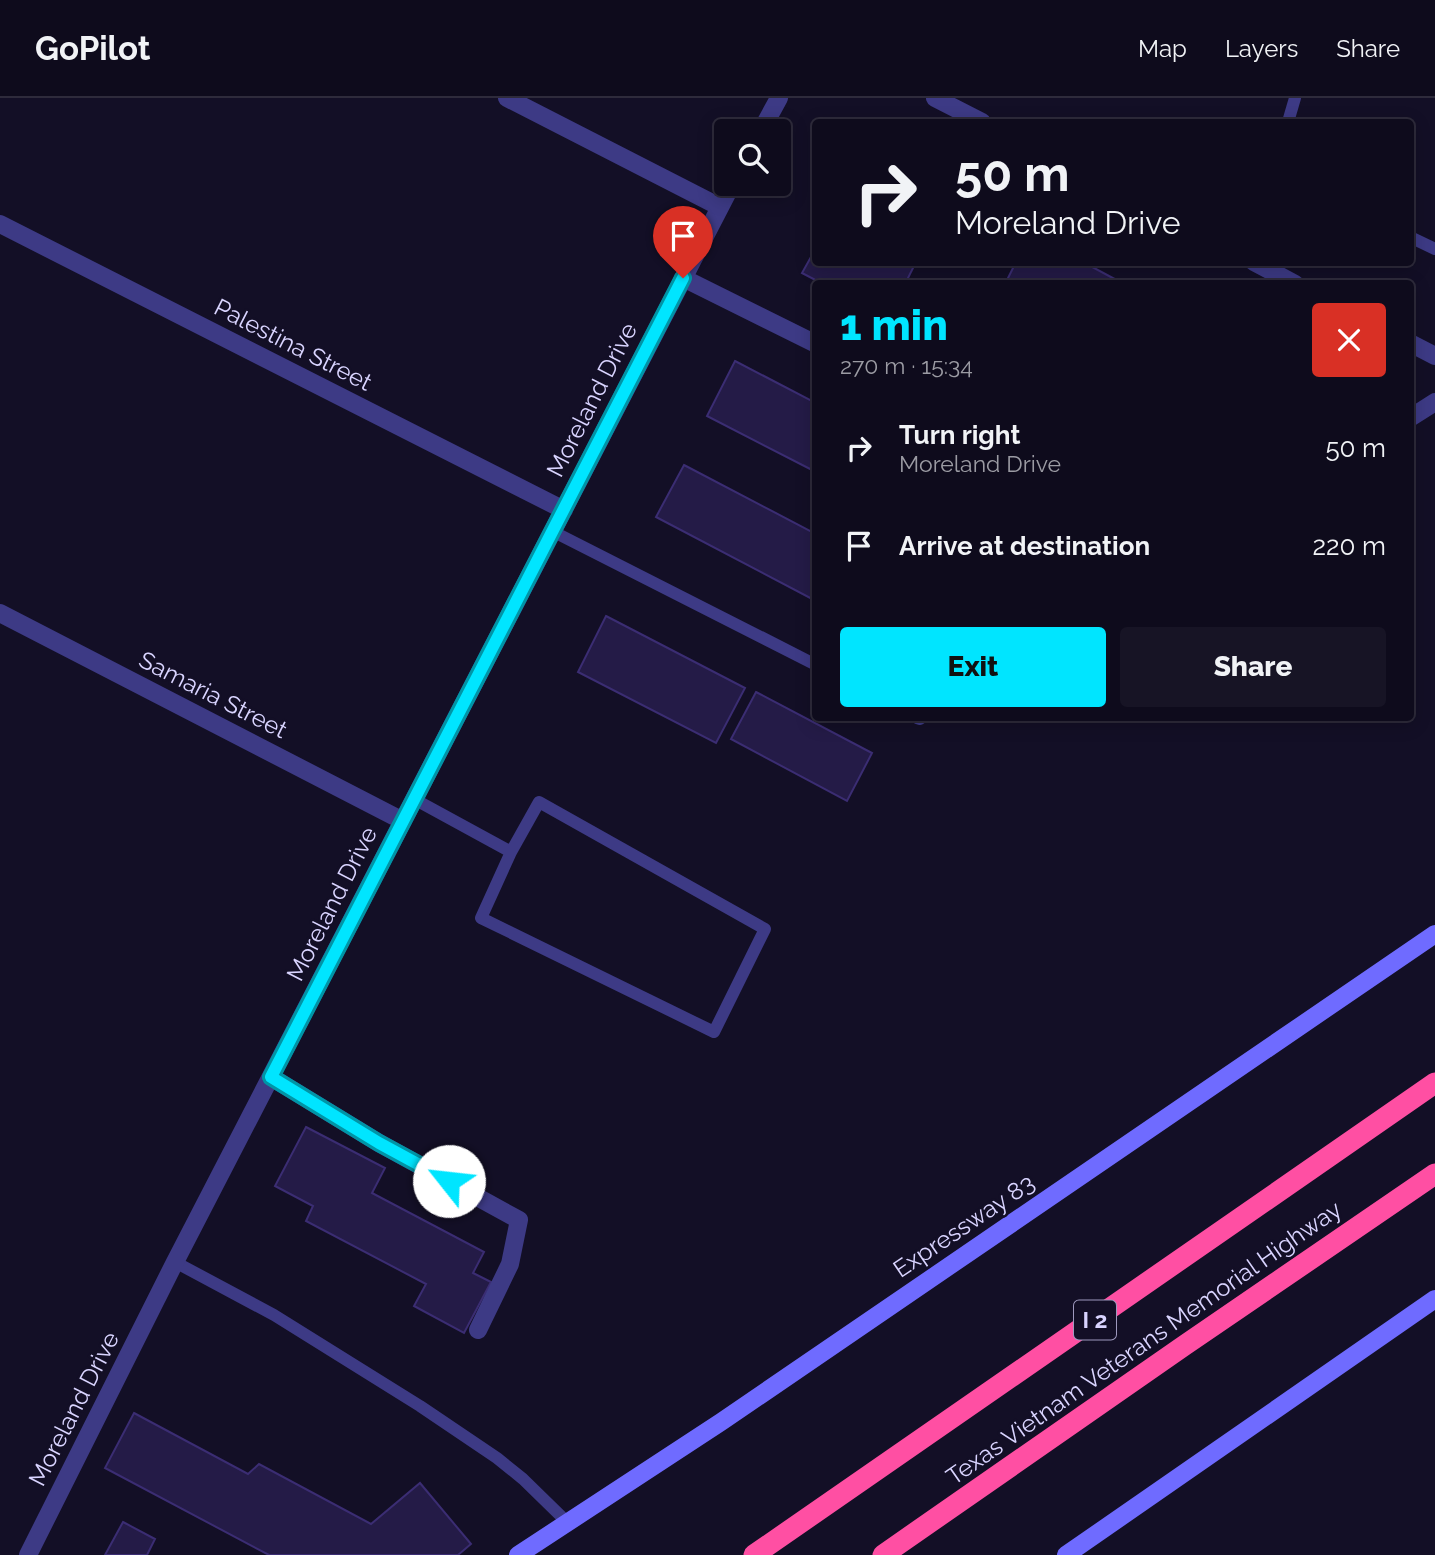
<!DOCTYPE html>
<html lang="en">
<head>
<meta charset="utf-8">
<style>
	:root { --surface:#0e0b1c; --page:#171425; --text:#f1f3f6; --muted:#9b9ba3; --line:#2e2b3b; --accent:#00e5ff }
	body { margin:0; font-family:Raleway,sans-serif; background:var(--page); color:var(--text); height:100vh; display:flex; flex-direction:column; font-size:26px; white-space:nowrap }
	* { box-sizing:border-box; margin:0 }
	p { font-size:23px; color:var(--muted) }
	.icon { flex:none; width:38px; height:38px; fill:none; stroke:currentColor; stroke-width:2; stroke-linecap:round; stroke-linejoin:round }
	.map { position:relative; flex:1; overflow:hidden }
	.sheet { position:absolute; left:812px; top:182px; width:602px; height:441px; display:flex; flex-direction:column; background:var(--surface); border-radius:7px; box-shadow:0 4px 18px #0003,0 0 0 2px var(--line) }
	.sheet>* { flex:none }
	.top-card { position:absolute; left:812px; top:21px; width:602px; height:147px; border-radius:7px; box-shadow:0 4px 18px #0003,0 0 0 2px var(--line); background:#0e0b1c; color:var(--text); overflow:hidden }
	.tools { position:absolute; left:714px; top:21px; display:grid; gap:14px }
	.tools a { display:grid; place-items:center; width:77px; height:77px; border-radius:7px; background:var(--surface); box-shadow:0 4px 18px #0003,0 0 0 2px var(--line); font-size:35px }
	.pin { position:absolute; display:grid; place-items:center; width:60px; height:60px; color:#fff; margin:-72px -30px; border-radius:50% 50% 50% 0; rotate:-45deg; box-shadow:0 0 7px #0007 }
	.pin .icon { rotate:45deg }
	.me { position:absolute; width:77px; margin:-38px; rotate:299deg; stroke-linejoin:round; filter:drop-shadow(0 0 5px #0008) }
	.turn { display:flex; align-items:center; gap:24px; height:147px; padding:0 28px; font-size:32px }
	.turn .icon { width:91px; height:91px; stroke-width:2.5 }
	.turn b { display:block; font-size:49px; line-height:60px }
	.round { display:grid; place-items:center; flex:none; width:74px; height:74px; border-radius:7px; background:var(--page) }
	.head { display:flex; align-items:center; justify-content:space-between; height:119px; padding:0 28px }
	h1 { font-size:42px; font-weight:800; line-height:52px; color:var(--accent) }
	.button { display:flex; gap:14px; margin-top:auto; padding:14px 28px }
	.button a { flex:1; height:80px; border-radius:7px; background:var(--accent); color:#111; font-size:28px; font-weight:800; line-height:80px; text-align:center }
	.button a+a { background:var(--page); color:var(--text) }
	ul { padding:0; list-style:none }
	li { display:flex; align-items:center; gap:21px; height:98px; padding:0 28px }
	li div { flex:1 }
	li b { display:block; font-size:26px }
	li em { font-style:normal }
	header { display:flex; align-items:center; gap:42px; box-sizing:border-box; height:98px; padding:0 35px; background:var(--surface); border-bottom:2px solid var(--line) }
	header strong { font-size:33px }
	nav { display:flex; gap:38px; margin-inline-start:auto; font-size:24px }
	.map>svg:first-child { display:block }
	.building { fill:#241b47; stroke:#3b2d73; stroke-width:2 }
	.lines { fill:none; stroke-linecap:round; stroke-linejoin:round }
	.lane { stroke:#3d3a85; stroke-width:12 }
	.street { stroke:#3d3a85; stroke-width:18 }
	.secondary { stroke:#6f6bff; stroke-width:18 }
	.highway { stroke:#ff4fa3; stroke-width:21 }
	.route-casing { stroke:#0095a6; stroke-width:18 }
	.route { stroke:#00e5ff; stroke-width:12 }
	.labels { text-anchor:middle; stroke-width:5; stroke-linejoin:round; paint-order:stroke }
	.shield { fill:#130f26; stroke:#9e99be; stroke-width:2 }
	.shield-label { font-size:23px; font-weight:bold; fill:#d9d4ff }
	.street-label { font-size:24px; fill:#d9d4ff; stroke:#130f26 }
</style>
</head>
<body>
<header>
<strong>GoPilot</strong>
<nav><a>Map</a><a>Layers</a><a>Share</a></nav>
</header>
<div class="map">
<svg width="1435" height="1457" viewBox="0 0 1435 1457">
	<rect width="100%" height="100%" fill="#130f26"/>
	<path class="building" d="M816,150V164L915,166L905,186H823L802,175Z
		M1016,164H1083L1124,186H1005Z
		M735,263L816,305V374L707,318Z
		M684,367L816,436V503L656,419Z
		M606,518L745,590L716,645L578,574Z
		M756,594L872,655L847,703L731,641Z
		M306,1029L385,1070L372,1095L484,1154L473,1175L491,1184L464,1235L414,1208L426,1186L306,1123L313,1108L275,1088Z
		M134,1315L248,1376L259,1366L371,1426L420,1385L471,1446L458,1457H269L105,1370Z
		M123,1424L155,1441L147,1457H105Z"/>
	<g class="lines">
		<path class="lane" d="M1288,24L1295,0
			M1410,139L1435,151
			M552,433L816,567
			M917,620L920,621
			M414,701L511,754
			M539,704L765,831L714,934L481,820L511,754Z
			M175,1164L274,1217L420,1308L497,1360L523,1381L567,1424"/>
		<path class="street" d="M507,0L720,109
			M935,0L982,24
			M761,33L779,0
			M0,126L564,412
			M1254,164L1295,186
			M683,180L816,246
			M1410,245L1435,258
			M1410,320L1435,304
			M0,515L403,723
			M271,979L379,1045L519,1122L510,1166L478,1232
			M28,1457L175,1164L732,86"/>
		<path class="secondary" d="M518,1457L721,1324L1435,836
			M1066,1457L1435,1201"/>
		<path class="highway" d="M754,1457L1435,985
			M883,1457L1185,1247L1435,1076"/>
	</g>
	<g class="lines">
		<g class="route-casing">
			<path id="route" d="M449,1083L379,1045L271,979L683,180"/>
		</g>
		<use href="#route" class="route"/>
	</g>
	<g class="labels">
		<rect class="shield" x="1074" y="1202.5" width="42" height="39" rx="5"/>
		<g class="shield-label">
			<text x="1095" y="1230">I 2</text>
		</g>
		<g class="street-label">
			<text transform="translate(293 247) rotate(27)" y="8">Palestina Street</text>
			<text transform="translate(592 302) rotate(-63)" y="8">Moreland Drive</text>
			<text transform="translate(213 597) rotate(27)" y="8">Samaria Street</text>
			<text transform="translate(332 806) rotate(-63)" y="8">Moreland Drive</text>
			<text transform="translate(964 1128) rotate(-34)" y="8">Expressway 83</text>
			<text transform="translate(1144 1245) rotate(-35)" y="8">Texas Vietnam Veterans Memorial Highway</text>
			<text transform="translate(74 1311) rotate(-63)" y="8">Moreland Drive</text>
		</g>
	</g>
</svg>
<div class="tools">
<a><svg class="icon" aria-label="search" viewBox="0 0 24 24"><circle cx="10" cy="10" r="6"/><path d="M15 15l6 6"/></svg></a>
</div>
<div class="pin" style="left:683px;top:180px;background:#d93025"><svg class="icon" aria-label="arrive" viewBox="0 0 24 24"><path d="M6 21V4h12l-3 4 3 4H6"/></svg></div>
<svg class="me" style="left:449px;top:1083px" viewBox="-20 -20 40 40"><circle r="19" fill="#fff"/><path d="M0-13L10 11 0 6-10 11z" fill="#00e5ff"/></svg>
<div class="top-card">
<div class="turn"><svg class="icon" aria-label="right" viewBox="0 0 24 24"><path d="M7 20v-9h11M14 6l5 5-5 5"/></svg><div><b>50 m</b>Moreland Drive</div></div>
</div>
<section class="sheet">
<div class="head"><div><h1>1 min</h1><p>270 m · 15:34</p></div><a class="round" style="background:#d93025;color:#fff"><svg class="icon" aria-label="close" viewBox="0 0 24 24"><path d="M6 6l12 12M18 6L6 18"/></svg></a></div>
<ul>
<li><svg class="icon" aria-label="right" viewBox="0 0 24 24"><path d="M7 20v-9h11M14 6l5 5-5 5"/></svg><div><b>Turn right</b><p>Moreland Drive</p></div><em>50 m</em></li>
<li><svg class="icon" aria-label="arrive" viewBox="0 0 24 24"><path d="M6 21V4h12l-3 4 3 4H6"/></svg><div><b>Arrive at destination</b></div><em>220 m</em></li>
</ul>
<div class="button"><a>Exit</a><a>Share</a></div>
</section>
</div>
</body>
</html>
